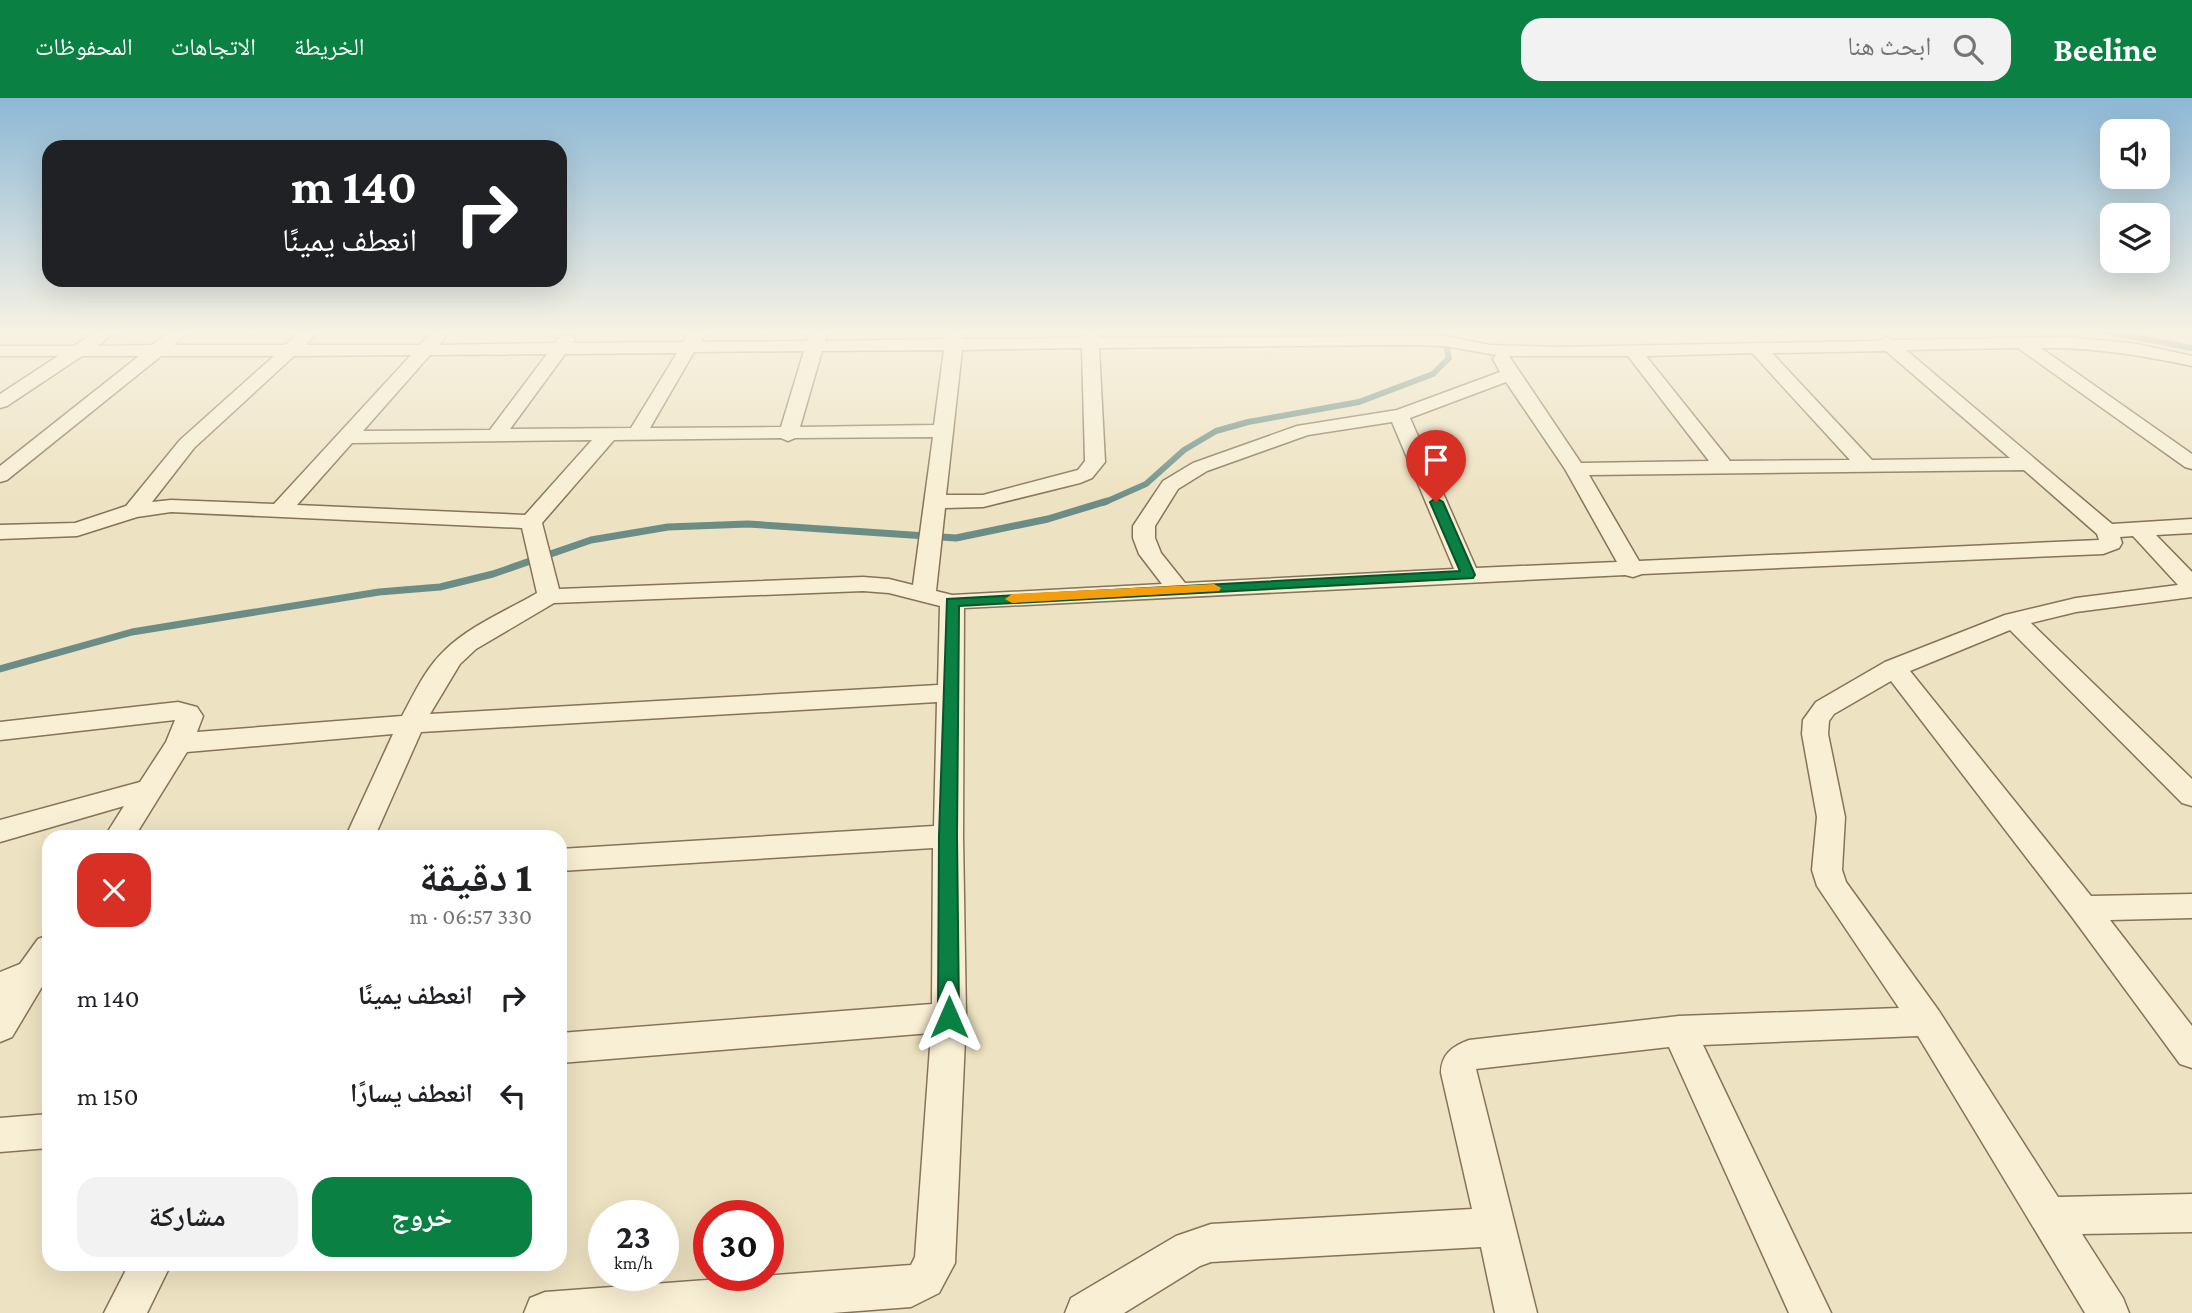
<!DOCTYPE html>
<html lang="ar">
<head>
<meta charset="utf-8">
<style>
	:root { --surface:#fff; --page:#f2f2f2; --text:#202124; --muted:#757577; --accent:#0b8043 }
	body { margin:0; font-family:"Crimson Pro","Noto Naskh Arabic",serif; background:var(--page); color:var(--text); direction:rtl; height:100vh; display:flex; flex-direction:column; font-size:26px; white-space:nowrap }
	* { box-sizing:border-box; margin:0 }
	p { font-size:23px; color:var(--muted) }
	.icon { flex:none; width:38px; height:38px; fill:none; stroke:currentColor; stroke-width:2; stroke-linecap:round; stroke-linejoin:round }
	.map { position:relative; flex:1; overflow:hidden; direction:ltr }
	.side { position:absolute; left:42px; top:732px; width:525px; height:441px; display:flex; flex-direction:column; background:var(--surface); border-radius:21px; box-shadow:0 7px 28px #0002; direction:rtl }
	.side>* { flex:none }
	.banner { position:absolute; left:42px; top:42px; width:525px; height:147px; border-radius:21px; box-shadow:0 7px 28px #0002; direction:rtl; background:#202124; color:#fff; overflow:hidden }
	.tools { position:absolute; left:2100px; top:21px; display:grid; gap:14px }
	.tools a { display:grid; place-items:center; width:70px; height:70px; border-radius:14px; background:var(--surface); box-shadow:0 7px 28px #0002; font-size:35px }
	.speed { position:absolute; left:588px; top:1102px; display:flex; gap:14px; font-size:35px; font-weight:700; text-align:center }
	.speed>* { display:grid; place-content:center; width:91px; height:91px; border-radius:50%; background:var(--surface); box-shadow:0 7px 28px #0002; line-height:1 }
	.speed small { font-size:18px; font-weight:400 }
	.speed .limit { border:10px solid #d22; background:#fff; color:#111 }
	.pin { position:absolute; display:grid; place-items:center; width:60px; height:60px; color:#fff; margin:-72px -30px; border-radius:50% 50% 50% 0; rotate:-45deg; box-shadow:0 0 7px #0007 }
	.pin .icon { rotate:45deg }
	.me { position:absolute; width:77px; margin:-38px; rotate:0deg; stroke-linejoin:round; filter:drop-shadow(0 0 5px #0008) }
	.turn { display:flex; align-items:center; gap:24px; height:147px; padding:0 35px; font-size:32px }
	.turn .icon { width:91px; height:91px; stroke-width:2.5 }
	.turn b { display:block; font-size:49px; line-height:60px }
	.round { display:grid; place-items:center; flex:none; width:74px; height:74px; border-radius:21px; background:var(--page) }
	.overview { display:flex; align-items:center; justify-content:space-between; height:119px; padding:0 35px }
	h1 { font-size:42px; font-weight:800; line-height:52px }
	.primary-button { display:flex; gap:14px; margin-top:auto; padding:14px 35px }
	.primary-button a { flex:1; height:80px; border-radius:21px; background:var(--accent); color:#fff; font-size:28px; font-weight:800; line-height:80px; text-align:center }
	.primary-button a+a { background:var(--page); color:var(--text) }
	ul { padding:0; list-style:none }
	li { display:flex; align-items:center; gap:21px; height:98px; padding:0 35px }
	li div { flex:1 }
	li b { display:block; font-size:26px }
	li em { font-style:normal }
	header { display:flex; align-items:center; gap:42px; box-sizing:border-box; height:98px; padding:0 35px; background:var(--accent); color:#fff }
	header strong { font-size:33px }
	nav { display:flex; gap:38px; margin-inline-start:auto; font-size:24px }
	.search { width:490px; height:63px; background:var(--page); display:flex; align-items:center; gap:18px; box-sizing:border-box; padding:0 24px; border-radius:21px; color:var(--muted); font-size:26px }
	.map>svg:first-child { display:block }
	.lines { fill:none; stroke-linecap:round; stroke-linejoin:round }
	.stream-far1 { stroke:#6b8d86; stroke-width:6 }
	.stream { stroke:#6b8d86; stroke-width:7 }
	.minor-casing { stroke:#867359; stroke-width:3 }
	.minor { fill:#f8efd4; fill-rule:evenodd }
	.route { fill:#0b8043; stroke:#07532c; stroke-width:2 }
	.slow { fill:#f59e0b }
</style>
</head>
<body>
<header>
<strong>Beeline</strong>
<div class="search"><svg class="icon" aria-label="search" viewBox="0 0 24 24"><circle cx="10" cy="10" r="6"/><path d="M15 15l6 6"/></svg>ابحث هنا</div>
<nav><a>الخريطة</a><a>الاتجاهات</a><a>المحفوظات</a></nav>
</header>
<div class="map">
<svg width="2192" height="1215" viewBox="0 0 2192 1215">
	<rect width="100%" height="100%" fill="#ede2c1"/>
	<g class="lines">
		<path class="stream-far1" d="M2105,233L2192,250
			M1103,405L1146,386L1184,352L1216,333L1248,324L1359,304L1433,276L1449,260L1445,243L1447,233"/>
		<path class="stream" d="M0,571L132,534L379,494L440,489L493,476L591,442L668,429L748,426L956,440L1048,421L1107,403"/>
		<g class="minor-casing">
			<path id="minor" d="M96,233H116L98,248L152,247L170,233H189L174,247H285L301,233H319L306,247H420L432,233H450L439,247L555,245C560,238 563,236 572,238L575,242L572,245L683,244L690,233H702L705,237L701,244L807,243L810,233H827L825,243L945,241L946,233H963V241L1082,240L1081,233H1099V240L1445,238L1490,247L1558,249L1878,243L1886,239L1894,242L2070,239L2137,246L2192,258V268C2142,257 2092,249 2041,250L2192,356V371L2185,369L2018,250L1906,252L2112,426L2192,421V435L2156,437L2192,474V499L2076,514L2031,525L2192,681V708L2182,705L2010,532L1910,573L2091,798L2192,796V820L2110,822L2192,928V970L2180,966L2072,819L1891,583L1834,616L1829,623L1828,636L1845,719L1842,772L1846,784L1939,913L2058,1099L2192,1096V1134L2082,1136L2123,1200L2129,1215H2085L1918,938L1703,947L1831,1215H1789L1669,949L1476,971L1537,1215H1495L1481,1149L1211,1164L1200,1168L1124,1215H1065L1071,1200L1176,1138L1211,1126L1472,1111L1441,975C1441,956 1453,948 1469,942L1679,918L1899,910L1817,788L1812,772L1817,719L1802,636L1803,622L1816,604L1885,564L2005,517L2076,500L2178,487L2133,438L2120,439L2122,445L2119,450L2103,456L1642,476L1633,479L1625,477L964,510L963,738L966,919L955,1165L939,1195L911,1209L832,1215H524L530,1200L545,1194L911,1167L915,1159L931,935L560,965V935L932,906L933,750L560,773V751L934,728L937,604L421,634L375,738H346L393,636L187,654L135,738H105L124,708L0,744V722L140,684L166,644L175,622L0,642V624L178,604L197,609L203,618L197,634L402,618C414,596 425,571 444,553C469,528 506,513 537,495L522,430L171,414L137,419L77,438L0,441V427L75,425L126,408L180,342L274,258H161L7,382L0,384V368L139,258H82L7,308L0,310V296L58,258H0V248H74ZM1404,247L1445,248L1496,257L1493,261L1500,274L1397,312L1297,328L1193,365L1163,383L1133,428V440L1139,456L1162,486L952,497L936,493L945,410L983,409L1080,385L1092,380L1105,364L1099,250ZM1082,250L1085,363L1078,372L983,397H946L962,252ZM944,252L934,327L800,329L822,253ZM804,253L781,329L650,330L694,254ZM1886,253L2010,360L1872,362L1772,255ZM677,255L631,330L510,331L565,256ZM1752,255L1850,362L1730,363L1646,258ZM547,256L490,332L363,333L430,257ZM411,257L274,406L171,402L152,404L194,350L294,258ZM1509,258H1628L1709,363L1581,365ZM1506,284L1565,371L1617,464L1476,470L1410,320ZM1392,324L1454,471L1185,485L1161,455L1155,440V428L1178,391L1207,373L1308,337ZM933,339L913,487L889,481L863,479L559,491L542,425L614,342L781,340L788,343L795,340ZM592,342L525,417L297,407L352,345ZM2024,372L2097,436L2099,442L1639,463L1589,377ZM863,493L889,495L940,508L938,587L430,616L460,566L476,551L554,505Z
				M49,837V877L12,939L0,944V874L20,866L38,841Z
				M49,1016V1050L0,1054V1020Z
				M129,1166H171L147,1215H104Z"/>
		</g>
		<use href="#minor" class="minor"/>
	</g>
	<linearGradient id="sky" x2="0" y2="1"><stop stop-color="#8db8d5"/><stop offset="0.58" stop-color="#f7f2e3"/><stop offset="1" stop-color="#f7f2e3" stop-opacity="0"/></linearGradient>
	<rect width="2192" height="403" fill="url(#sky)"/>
	<path class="route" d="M1436,400L1443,404L1475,477L1473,480L959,508L957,738L959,919L956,926L949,928L941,926L938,919L939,738L947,501L1460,473L1430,404Z"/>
	<path class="slow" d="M1214,486L1221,490L1219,493L1012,505L1005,501L1012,496Z"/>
</svg>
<div class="tools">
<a><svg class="icon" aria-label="sound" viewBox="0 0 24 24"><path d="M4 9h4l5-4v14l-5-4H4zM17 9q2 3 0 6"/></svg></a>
<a><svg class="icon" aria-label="layers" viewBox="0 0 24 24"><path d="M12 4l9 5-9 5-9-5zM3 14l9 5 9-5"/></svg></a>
</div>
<div class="speed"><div>23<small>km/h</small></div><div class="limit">30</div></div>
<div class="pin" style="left:1436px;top:404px;background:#d93025"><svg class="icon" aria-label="arrive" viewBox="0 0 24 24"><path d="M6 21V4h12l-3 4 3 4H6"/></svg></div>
<svg class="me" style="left:949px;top:919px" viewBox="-20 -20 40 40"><path d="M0-17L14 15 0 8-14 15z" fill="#0b8043" stroke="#fff" stroke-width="4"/></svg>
<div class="banner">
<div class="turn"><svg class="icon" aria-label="right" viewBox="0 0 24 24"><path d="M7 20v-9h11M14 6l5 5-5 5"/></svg><div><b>140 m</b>انعطف يمينًا</div></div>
</div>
<section class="side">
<div class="overview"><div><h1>1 دقيقة</h1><p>330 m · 06:57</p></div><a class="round" style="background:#d93025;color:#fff"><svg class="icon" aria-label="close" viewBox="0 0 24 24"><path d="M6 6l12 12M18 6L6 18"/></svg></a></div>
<ul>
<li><svg class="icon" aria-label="right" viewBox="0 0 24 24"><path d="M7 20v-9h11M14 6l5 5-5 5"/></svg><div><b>انعطف يمينًا</b></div><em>140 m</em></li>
<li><svg class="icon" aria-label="left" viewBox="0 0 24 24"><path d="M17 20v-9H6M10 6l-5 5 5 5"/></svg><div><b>انعطف يسارًا</b></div><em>150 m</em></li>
</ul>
<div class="primary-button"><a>خروج</a><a>مشاركة</a></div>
</section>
</div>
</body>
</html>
